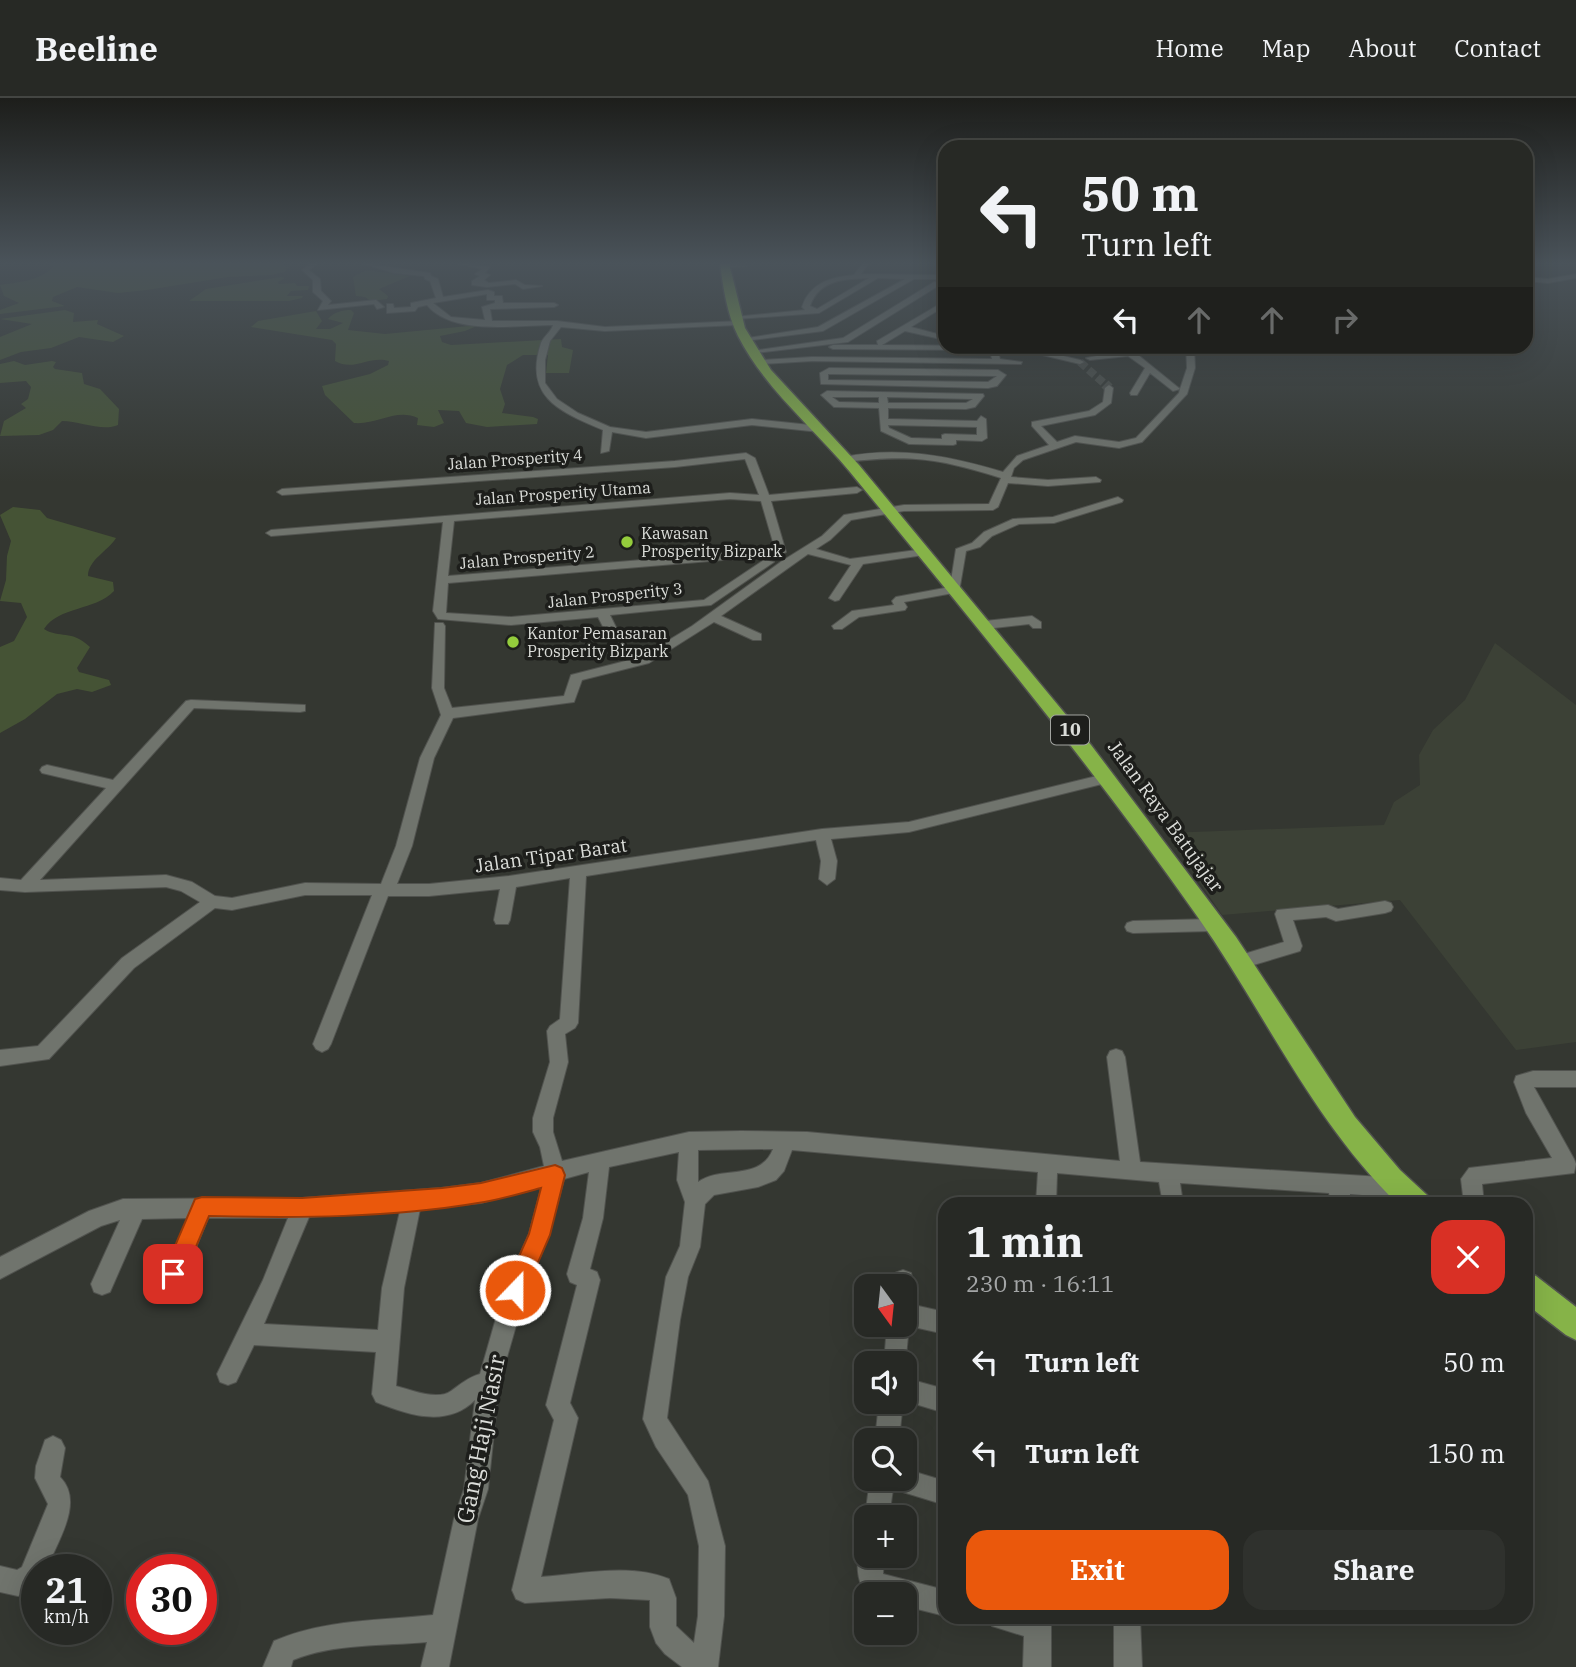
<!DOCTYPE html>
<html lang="en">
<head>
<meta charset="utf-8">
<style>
	:root { --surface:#272925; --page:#2f312d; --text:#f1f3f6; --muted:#a4a6a7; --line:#434542; --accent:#ea580c }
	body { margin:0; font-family:"IBM Plex Serif",serif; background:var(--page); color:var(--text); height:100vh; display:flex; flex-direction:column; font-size:26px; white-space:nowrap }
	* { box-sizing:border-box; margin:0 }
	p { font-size:23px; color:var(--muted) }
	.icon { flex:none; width:38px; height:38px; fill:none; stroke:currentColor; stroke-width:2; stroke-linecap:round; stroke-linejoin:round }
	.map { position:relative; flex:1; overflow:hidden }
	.drawer { position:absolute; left:938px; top:1099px; width:595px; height:427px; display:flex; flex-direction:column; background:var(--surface); border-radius:21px; box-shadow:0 7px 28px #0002,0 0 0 2px var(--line) }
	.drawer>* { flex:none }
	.hud { position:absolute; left:938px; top:42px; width:595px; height:214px; border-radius:21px; box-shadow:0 7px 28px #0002,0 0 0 2px var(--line); background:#272925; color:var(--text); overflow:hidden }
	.needle { width:46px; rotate:165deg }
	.tools { position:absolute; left:854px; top:1176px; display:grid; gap:14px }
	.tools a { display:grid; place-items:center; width:63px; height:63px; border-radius:14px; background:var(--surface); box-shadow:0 7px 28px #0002,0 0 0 2px var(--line); font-size:35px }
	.speed { position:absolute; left:21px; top:1456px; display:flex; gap:14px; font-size:35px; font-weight:700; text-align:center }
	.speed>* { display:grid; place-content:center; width:91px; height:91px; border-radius:50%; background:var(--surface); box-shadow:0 7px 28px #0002,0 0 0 2px var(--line); line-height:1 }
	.speed small { font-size:18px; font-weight:400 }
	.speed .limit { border:10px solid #d22; background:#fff; color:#111 }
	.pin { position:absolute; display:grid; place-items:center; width:60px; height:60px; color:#fff; margin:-30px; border-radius:14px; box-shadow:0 4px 10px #0006 }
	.me { position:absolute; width:77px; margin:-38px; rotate:22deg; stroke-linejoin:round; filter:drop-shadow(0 0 5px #0008) }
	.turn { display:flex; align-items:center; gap:24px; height:147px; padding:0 28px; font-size:32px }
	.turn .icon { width:91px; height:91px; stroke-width:2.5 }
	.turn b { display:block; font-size:49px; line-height:60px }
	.lanes { display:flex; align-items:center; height:66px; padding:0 28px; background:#0003; justify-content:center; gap:35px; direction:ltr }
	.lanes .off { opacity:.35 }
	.round { display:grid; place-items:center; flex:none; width:74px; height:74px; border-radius:21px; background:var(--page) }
	.summary { display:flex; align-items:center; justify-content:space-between; height:119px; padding:0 28px }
	h1 { font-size:42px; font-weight:800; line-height:52px }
	.primary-button { display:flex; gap:14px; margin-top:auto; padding:14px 28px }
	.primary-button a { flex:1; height:80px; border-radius:21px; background:var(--accent); color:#fff; font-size:28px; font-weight:800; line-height:80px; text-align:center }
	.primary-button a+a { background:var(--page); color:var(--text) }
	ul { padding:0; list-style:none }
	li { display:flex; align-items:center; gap:21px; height:91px; padding:0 28px }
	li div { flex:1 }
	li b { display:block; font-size:26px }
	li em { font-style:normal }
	header { display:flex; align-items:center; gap:42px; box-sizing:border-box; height:98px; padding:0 35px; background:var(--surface); border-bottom:2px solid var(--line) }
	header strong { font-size:33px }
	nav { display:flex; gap:38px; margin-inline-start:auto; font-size:24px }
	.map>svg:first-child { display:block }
	.built { fill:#3c4136 }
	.green { fill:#455335 }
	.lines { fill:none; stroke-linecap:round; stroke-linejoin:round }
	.minor-tunnel-far1 { stroke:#4d504a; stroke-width:8; stroke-dasharray:8 3.5; stroke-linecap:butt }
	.minor-tunnel { stroke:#4d504a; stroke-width:10; stroke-dasharray:10 5; stroke-linecap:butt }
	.minor-casing { stroke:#51534f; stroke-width:2 }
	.highway-casing { stroke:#51534f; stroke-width:3 }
	.minor { fill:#70746d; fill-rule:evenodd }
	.highway { fill:#86b348; fill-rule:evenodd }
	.route { fill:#ea580c; stroke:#983908; stroke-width:2 }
	.poi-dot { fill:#94cc3c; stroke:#1d1e1b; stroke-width:2.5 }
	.labels { text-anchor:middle; stroke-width:7; stroke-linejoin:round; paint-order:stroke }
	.far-street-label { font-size:16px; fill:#dbddd9; stroke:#1d1e1b }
	.far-poi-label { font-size:16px; fill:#dbddd9; stroke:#1d1e1b; text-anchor:start }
	.shield { fill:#1d1e1b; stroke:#a2a4a0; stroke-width:2 }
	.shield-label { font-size:18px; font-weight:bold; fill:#dbddd9 }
	.street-label { font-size:19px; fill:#dbddd9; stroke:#1d1e1b }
	.near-street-label { font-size:23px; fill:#dbddd9; stroke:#1d1e1b }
</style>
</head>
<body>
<header>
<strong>Beeline</strong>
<nav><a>Home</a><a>Map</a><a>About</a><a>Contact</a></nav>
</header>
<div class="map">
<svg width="1576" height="1569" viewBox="0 0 1576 1569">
	<rect width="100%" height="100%" fill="#343731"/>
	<path class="built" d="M1495,545L1576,607V944L1516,952L1400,802L1222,817L1166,735L1384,727L1394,704L1420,687L1419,657L1433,632L1465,602Z"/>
	<path class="green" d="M47,165H229C249,168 269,160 288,169L284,174L271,177L228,179L147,192L118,195L77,189L53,199L52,203L65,208L0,216V212L19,205L4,198L0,187C18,184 40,183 53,169Z
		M366,172L410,178L379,191L388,198L387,201L371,203L365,199L356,198L353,179Z
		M281,179L285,180L278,184L279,186L295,185L297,188H309L308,192L291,193L287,198H303L302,200L289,203H189L206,191Z
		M65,212L74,215L73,224L98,222L97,226L124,238L113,244L79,239L51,250L21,254L0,262V239L32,226L0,221Z
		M351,212L354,215L348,232L385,236L479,227L465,233L440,238L442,244L451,247L561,241L562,249L573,252L569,275H546L548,257H523L507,267L500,291L505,306L502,315L533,319L538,321L537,326L487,329L466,325L459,313L438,312L444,325L434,329L417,327L418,320C396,310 377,327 354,325L325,297L322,288L370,276L388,267L389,263C369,257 354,274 335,263L336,246L332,242L251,229L258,223L316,213L322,223L316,231H330L343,225L328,221C334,214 342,212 351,212Z
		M14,263L25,267L52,263L56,264L53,269L55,271L82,275L84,286L100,291L119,311L118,327C102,334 80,323 62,323L53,332L39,337L0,338L4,323L26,310L21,306L28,301L31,289L26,283L0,285V266Z
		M13,409L40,412L47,420L116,440C108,453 88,462 88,478L113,484L114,493C95,513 59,508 44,531C60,541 71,531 90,549L77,570L79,574L109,582L111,587L92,594L77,591L57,596L25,621L0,635V549L14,543L27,519L21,505L0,503L6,482L7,458L11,443L0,417Z"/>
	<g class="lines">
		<path class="minor-tunnel-far1" d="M1080,264L1107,288"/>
		<path class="minor-tunnel" d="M1105,286L1109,290"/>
		<g class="minor-casing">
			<path id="minor" d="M311,165H318L309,172L320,181L321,193L331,203L328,207L376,202L384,209L377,211L374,206L318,212L323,203L313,194V182L302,172Z
				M361,165L430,175L431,178L438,181L443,199L488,192L494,194V198H502L503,205H554L558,207L554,209L490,211L492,223H557L605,229L741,223L738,227L605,233L561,229L550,243L545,262V285L557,301L578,315L610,329L646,334L752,321L820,328L825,331L820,334L752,327L646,340L612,334L609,353L601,355L603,332C561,314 523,300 541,245C544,238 551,234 553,227C516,227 453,238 427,207L418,209L415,213L387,215V206H393L394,210L411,209V205L436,200L430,183L425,181L424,178L394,175ZM487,196V202H495V205L482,209L485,222L451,219L433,205Z
				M456,165L490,169L485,175L490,177L484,182L489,185L516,182L525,187L542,188L523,191L515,186L487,189L472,187V183L480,178L475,176L482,171Z
				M863,165H869L861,176L933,177H940L937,165H943L945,181H914L823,233L745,243L741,241L818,229L905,181L878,180L819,215L737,221L733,219L805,212L802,209C810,185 831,179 854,177ZM869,180L817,211L810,208C819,181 846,181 869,180Z
				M724,166L747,168L722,169Z
				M1576,176V180L1548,185L1526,183V179L1548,181Z
				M934,184L945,186V190L938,188L848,244L755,255L751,253L843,240Z
				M945,203V208L911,229L945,238V242L905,233L882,247L991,248L997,250L1000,261L1022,264L1021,266L812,263L761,266L757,264L761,262L812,259L992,261L990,253L987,252L833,251L829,249L833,247H878L877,243Z
				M1022,248L1080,262L1084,264L1080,266L1009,249Z
				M1117,248H1127L1180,291L1187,270L1186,248H1194L1195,270L1187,296L1142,344L1119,350L1076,344L1023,362L1014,370L1011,379L1048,382L1096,379L1101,382L1100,384L1048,388L1008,385L998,409L993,412L904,413L851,422L830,442L816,451L850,461L924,451L929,454L924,457L863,466L839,502L835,503L829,500L851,467L808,456L721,518L761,536V542H753L714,524L649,565L582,582L574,604L453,620L434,660L412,748L397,786H429L509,778L822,731L909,724L1105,676L1110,678L1112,681L1110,684L909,734L831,741L837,763L835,781L827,787L819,781L821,763L816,742L586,778L578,925L575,930L565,936L568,964L553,1020V1034L562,1063L689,1034L741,1033L807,1034L1120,1063L1107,959L1110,953L1116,951L1122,953L1125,959L1140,1064L1398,1080L1405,1083L1408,1090L1405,1097L1398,1100L1350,1096L1351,1106H1331L1329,1095L1180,1085L1183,1106H1163L1159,1084L1057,1075L1056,1106H1036L1038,1074L792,1052L784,1073L776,1082L758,1089L714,1097L705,1106L700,1149L688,1179L680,1222L667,1320L708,1383L725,1448L724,1518L718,1569H682L665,1556L656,1545L650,1529V1502L610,1500L525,1505L516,1501L512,1492L554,1322L546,1307L577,1187L570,1184L567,1176L583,1120L589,1074L564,1081L549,1137L526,1193L499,1287L488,1391L478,1421L449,1569H421L427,1544C383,1548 335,1545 293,1562L291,1569H263L274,1543C325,1521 378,1523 433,1517L454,1421L464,1391L475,1302C447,1330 408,1317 376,1304L372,1296L376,1254L254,1247L236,1284L228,1287L220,1284L217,1276L263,1182L288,1120H208L182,1184L174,1187L166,1184L163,1176L188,1120L142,1121L110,1194L102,1197L94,1194L91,1186L120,1122L101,1128L0,1181V1159L89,1113L123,1101L302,1100L441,1090L481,1085L544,1068L540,1049L533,1034V1020L550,964L547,933L550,928L560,921L570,780L516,789L510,822L508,826H496L494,822L500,791L429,798H388L331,946L328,951L322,954L316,951L313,946L372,797H305L232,812L215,810L134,870L49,961L0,968V952L38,948L122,860L200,804L181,793L166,789L25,794L0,792V780L21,782L106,690L42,675L40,672L42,669L47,667L113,682L186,603L191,602L305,607V613L300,614L194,610L40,782L166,777L192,784L215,798L232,800L305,785L381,786L396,748L420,660L441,617L432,590L435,525H443L445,528L444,590L452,610L564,598L571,577L641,559L692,528L782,463L822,438L844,417L904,407L989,406L1001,380C940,361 911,356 847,364L842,361L844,359C900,348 949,358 1003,374L1017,358L1049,347L1032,328V324L1089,313L1103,304L1105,290L1109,287L1113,290L1111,305L1095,317L1041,328L1057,344L1075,338L1119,344L1136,340L1179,295L1180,291L1173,293L1150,275L1137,297H1131L1130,295L1145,270L1128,258L1090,262L1086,260L1123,253ZM773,1051C760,1084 722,1067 698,1084V1052ZM679,1054L677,1082L685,1104L680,1148L666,1179L643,1321L656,1349L688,1397L699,1448L698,1518L694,1545L676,1528V1500L669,1481C631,1465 582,1476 541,1479L578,1320L570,1305L600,1182L597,1174L590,1171L603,1120L609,1069ZM542,1087L529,1136L504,1192L480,1276C467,1280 461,1286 451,1293C437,1303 411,1292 396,1288L404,1190L420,1111L481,1105ZM400,1113L382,1190L378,1232L264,1226L309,1119Z
				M829,270L998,272L1006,277L997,288L988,290L821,286L820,275ZM828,276H830L997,278L988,284L828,282Z
				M827,293L983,296L984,298L975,309L966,311L888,310V321L977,323L981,318L986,321L987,340L982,343L956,342V346L953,347L909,346L881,333L879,310L834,309L821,297ZM832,299H879V305L839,304ZM887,299L973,301L966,305H888ZM888,327L977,329V337L945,336L942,337V341L911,340L889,330Z
				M746,355L755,360L769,397L857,389L862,392L857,395L771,403L786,454L781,457L448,485L446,515L511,519L704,502L764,462L774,464L711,507L610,517L629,556L623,560L617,556L598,519L511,527L438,521L433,513L443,424L271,438L266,435L271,432L730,395L759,397L745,361L675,369L282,397L277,394L282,391L675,363ZM730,401L761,403L775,451L448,478L454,423Z
				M1118,399L1123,402L1122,404L1054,425L1019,426L992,438L980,449L966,453L959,494L904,504L907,509L905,512L859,519L842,531H834L832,528L852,513L894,507L892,503L896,499L950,489L956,451L972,445L984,434L1013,421L1053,419Z
				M1032,518L1041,524V530H1033L1029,526L985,531L979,527L985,523Z
				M1385,803L1391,805L1393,809L1391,813L1385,815L1336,823L1326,819L1293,822L1302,848L1300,853L1240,871L1234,869L1232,864L1234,859L1284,844L1275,816L1277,812L1328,807L1338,811Z
				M1213,821L1219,823L1221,827L1219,831L1213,833L1133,835L1127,833L1125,829L1127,825L1133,823Z
				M1533,973H1576V989H1534L1574,1061L1576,1066L1574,1075L1482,1086L1484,1106H1464L1461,1081L1469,1070L1552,1060L1526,1015L1514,984L1516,978Z
				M903,1172L911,1175L914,1188L911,1196L905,1198V1188H892L895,1175Z
				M905,1205L945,1214V1236L909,1228L905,1269V1265H884L887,1227H905Z
				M905,1280L945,1291V1315L905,1303Z
				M879,1304H903L899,1342H875Z
				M53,1338L61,1342L65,1350L60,1379C85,1404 57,1444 46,1472H37V1489L18,1498L0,1494V1468L17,1472L22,1469L48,1406L35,1380L36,1368L45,1342Z
				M905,1371L945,1383V1407L893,1391L889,1419H866V1423L865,1419L870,1381H905Z
				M866,1447V1458H884L883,1476L945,1492V1518L905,1508V1496H865C857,1480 855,1466 862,1449Z
				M988,1519H1051V1569H1023L1024,1538L992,1528Z
				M1114,1519H1140L1142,1569H1114Z"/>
		</g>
		<g class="highway-casing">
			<path id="highway" d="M720,165H729L745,230L771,272L859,367L1091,647L1236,839L1355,1019L1400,1072L1427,1097L1431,1106H1398C1313,1024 1264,913 1197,818C1089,664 969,519 850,374C813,329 765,291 738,238C727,216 723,189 720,165Z
				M1526,1174L1536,1178L1576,1209V1242L1566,1237L1526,1206Z"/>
		</g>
		<use href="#minor" class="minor"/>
		<use href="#highway" class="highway"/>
	</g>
	<linearGradient id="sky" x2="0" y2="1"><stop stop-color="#1d1e1b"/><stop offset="0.43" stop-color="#4a535a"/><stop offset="1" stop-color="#4a535a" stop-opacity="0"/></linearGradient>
	<rect width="1576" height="384" fill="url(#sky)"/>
	<path class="route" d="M555,1067L562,1070L565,1077L550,1137L523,1199L515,1203L508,1199L504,1192L529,1136L541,1090C521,1095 500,1102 478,1105C390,1120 298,1120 209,1118L181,1184L173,1187L166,1184L163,1176L195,1101L202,1099L302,1100L442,1090L481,1085Z"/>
	<g class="poi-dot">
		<circle cx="627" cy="444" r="7"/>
		<circle cx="513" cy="544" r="7"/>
	</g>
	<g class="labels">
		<g class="far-street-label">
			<text transform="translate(515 361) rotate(-4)" y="6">Jalan Prosperity 4</text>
			<text transform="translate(563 395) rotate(-4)" y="6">Jalan Prosperity Utama</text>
			<text transform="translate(527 459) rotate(-5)" y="6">Jalan Prosperity 2</text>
			<text transform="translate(615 497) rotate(-6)" y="6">Jalan Prosperity 3</text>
		</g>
		<g class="far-poi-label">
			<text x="641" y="441">Kawasan<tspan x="641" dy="18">Prosperity Bizpark</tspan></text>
			<text x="527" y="541">Kantor Pemasaran<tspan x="527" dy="18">Prosperity Bizpark</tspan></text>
		</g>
		<rect class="shield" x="1051" y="617.5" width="38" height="29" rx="5"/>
		<g class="shield-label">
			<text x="1070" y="638">10</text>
		</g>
		<g class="street-label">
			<text transform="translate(1166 718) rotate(54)" y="7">Jalan Raya Batujajar</text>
			<text transform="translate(551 757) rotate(-8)" y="7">Jalan Tipar Barat</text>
		</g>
		<g class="near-street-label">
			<text transform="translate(481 1341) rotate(-79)" y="8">Gang Haji Nasir</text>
		</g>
	</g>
</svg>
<div class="tools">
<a><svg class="needle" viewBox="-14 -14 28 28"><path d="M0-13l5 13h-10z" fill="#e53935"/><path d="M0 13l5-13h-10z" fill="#a4a6a7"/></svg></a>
<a><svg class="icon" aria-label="sound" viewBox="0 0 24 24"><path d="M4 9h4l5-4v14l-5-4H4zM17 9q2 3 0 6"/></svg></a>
<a><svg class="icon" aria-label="search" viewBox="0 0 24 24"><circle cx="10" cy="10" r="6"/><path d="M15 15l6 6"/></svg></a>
<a>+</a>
<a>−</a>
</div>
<div class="speed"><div>21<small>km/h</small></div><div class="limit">30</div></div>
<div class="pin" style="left:173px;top:1176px;background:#d93025"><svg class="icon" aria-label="arrive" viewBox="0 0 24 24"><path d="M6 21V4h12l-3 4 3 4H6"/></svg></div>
<svg class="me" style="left:515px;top:1192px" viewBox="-20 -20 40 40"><circle r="17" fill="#ea580c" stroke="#fff" stroke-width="3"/><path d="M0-11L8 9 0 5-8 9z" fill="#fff"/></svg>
<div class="hud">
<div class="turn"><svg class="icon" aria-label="left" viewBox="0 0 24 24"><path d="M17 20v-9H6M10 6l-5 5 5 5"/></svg><div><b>50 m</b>Turn left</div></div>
<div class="lanes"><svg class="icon" aria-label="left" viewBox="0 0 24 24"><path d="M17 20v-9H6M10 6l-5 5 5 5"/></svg><svg class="icon off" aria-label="ahead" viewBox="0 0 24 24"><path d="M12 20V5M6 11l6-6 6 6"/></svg><svg class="icon off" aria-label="ahead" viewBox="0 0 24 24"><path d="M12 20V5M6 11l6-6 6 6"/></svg><svg class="icon off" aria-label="right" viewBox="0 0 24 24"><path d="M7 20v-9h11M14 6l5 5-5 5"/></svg></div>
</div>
<section class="drawer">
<div class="summary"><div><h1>1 min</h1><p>230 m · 16:11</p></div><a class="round" style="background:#d93025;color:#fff"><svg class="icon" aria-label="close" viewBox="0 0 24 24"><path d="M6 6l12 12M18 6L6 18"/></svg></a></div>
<ul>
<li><svg class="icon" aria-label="left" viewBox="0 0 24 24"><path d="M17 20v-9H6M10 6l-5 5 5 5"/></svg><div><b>Turn left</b></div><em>50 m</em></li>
<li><svg class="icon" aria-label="left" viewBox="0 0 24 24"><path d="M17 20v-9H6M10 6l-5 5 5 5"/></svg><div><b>Turn left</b></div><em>150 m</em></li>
</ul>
<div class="primary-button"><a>Exit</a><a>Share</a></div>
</section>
</div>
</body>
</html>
